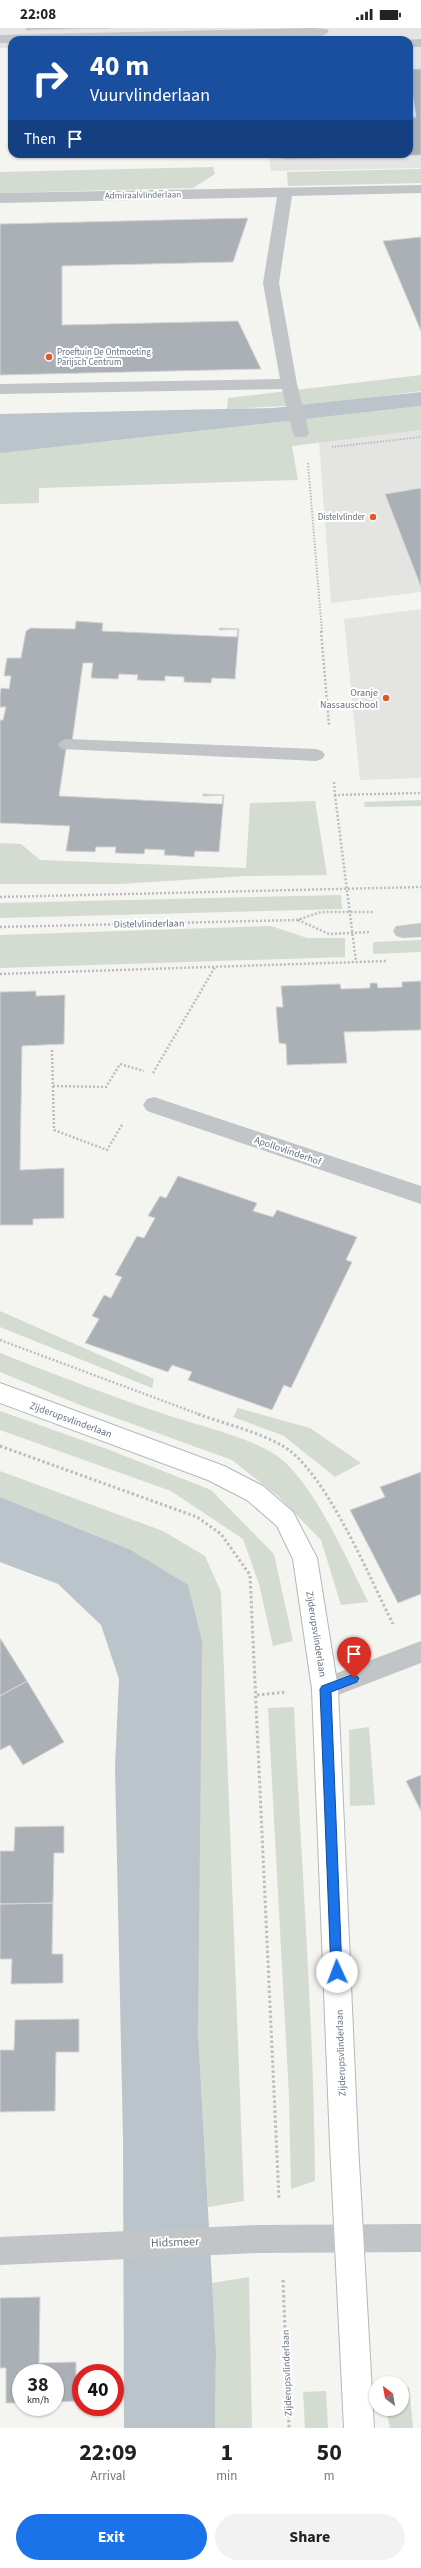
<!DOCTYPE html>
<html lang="en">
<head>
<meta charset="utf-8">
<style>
	:root { --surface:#fff; --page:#f2f2f2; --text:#222; --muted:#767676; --accent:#1a73e8 }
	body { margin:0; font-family:"Source Sans 3",sans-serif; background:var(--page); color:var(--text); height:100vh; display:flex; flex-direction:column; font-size:15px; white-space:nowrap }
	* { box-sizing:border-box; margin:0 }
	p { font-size:13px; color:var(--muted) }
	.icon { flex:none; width:22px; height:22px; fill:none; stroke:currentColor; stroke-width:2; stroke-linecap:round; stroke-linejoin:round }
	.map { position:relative; height:2400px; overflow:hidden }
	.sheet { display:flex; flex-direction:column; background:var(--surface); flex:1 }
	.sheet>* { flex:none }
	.guide { position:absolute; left:8px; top:8px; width:405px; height:122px; border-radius:12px; box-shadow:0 1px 3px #0004; background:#1a4fa0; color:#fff; overflow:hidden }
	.needle { width:26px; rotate:329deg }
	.controls { position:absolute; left:369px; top:2348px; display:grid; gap:8px }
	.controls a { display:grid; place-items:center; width:40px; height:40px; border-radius:50%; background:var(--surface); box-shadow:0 1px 3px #0004; font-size:20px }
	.speed { position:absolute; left:12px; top:2336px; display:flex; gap:8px; font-size:20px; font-weight:700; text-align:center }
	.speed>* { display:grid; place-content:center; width:52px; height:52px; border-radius:50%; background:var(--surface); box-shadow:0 1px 3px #0004; line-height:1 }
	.speed small { font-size:10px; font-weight:400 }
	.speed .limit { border:6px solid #d22; background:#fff; color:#111 }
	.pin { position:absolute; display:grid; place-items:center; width:34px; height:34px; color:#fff; margin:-41px -17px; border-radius:50% 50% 50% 0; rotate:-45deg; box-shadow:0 0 4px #0007 }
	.pin .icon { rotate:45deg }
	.me { position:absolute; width:44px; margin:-22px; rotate:358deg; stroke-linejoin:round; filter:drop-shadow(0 0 3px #0008) }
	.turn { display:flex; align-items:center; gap:14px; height:84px; padding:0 16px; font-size:18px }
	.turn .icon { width:52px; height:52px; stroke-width:2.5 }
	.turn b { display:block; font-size:28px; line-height:34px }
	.then { display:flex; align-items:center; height:38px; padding:0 16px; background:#0003; gap:8px; font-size:15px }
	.eta { display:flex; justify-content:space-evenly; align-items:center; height:68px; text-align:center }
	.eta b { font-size:24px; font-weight:700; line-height:28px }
	.cta { display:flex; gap:8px; margin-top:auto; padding:8px 16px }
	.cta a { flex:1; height:46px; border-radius:24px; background:var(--accent); color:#fff; font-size:16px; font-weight:700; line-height:46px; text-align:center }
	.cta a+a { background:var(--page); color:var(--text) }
	.status { display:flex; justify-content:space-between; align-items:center; height:28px; padding:0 20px; background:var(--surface); direction:ltr }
	.status svg { height:11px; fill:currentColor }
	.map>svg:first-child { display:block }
	.built { fill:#e4e5e3 }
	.green { fill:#d4dbd1 }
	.water { fill:#bac4ca }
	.building { fill:#aab0b6; stroke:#d5d5d3 }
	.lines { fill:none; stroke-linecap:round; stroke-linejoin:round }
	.secondary-casing { stroke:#b4b8bc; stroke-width:2 }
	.path-far2 { stroke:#bbbdbf; stroke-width:2; stroke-dasharray:1.5 1.5; stroke-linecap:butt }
	.path-far1 { stroke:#bbbdbf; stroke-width:2.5; stroke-dasharray:2 2; stroke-linecap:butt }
	.path { stroke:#bbbdbf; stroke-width:3; stroke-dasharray:2.5 2.5; stroke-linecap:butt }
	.lane { fill:#c1c5c8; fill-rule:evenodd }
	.street { fill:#c1c5c8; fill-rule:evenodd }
	.secondary { fill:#fff; fill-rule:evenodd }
	.route { fill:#1a73e8; stroke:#114b97 }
	.poi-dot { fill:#e15922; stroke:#fff; stroke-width:1.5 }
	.labels { text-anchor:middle; stroke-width:4; stroke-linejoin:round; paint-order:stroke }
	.far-street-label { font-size:9px; fill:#637281; stroke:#fff }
	.far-poi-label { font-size:9px; fill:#637281; stroke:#fff; text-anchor:start }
	.poi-label { font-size:10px; fill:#637281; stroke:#fff; text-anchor:end }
	.street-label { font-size:10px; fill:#637281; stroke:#fff }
	.near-street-label { font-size:12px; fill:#637281; stroke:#fff }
</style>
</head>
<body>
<div class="status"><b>22:08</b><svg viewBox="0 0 49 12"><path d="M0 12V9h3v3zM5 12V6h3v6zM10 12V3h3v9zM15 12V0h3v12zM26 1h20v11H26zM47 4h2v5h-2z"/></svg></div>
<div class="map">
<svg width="421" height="2400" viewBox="0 0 421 2400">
	<rect width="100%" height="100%" fill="#f4f4f0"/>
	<path class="built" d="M0,0H421V140L271,143L268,126H409V12H12V20H0Z
		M421,402V564L331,575L319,414Z
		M421,581V750L360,752L344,591Z"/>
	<path class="green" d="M213,139L215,146L193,160L0,165V144Z
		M421,141V155L288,158L287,144Z
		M421,347V363L322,376L227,381L228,370Z
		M421,378V402L292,418L298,452L39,460V475L0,476V425L4,424Z
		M421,772V778L365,779L364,774Z
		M315,773L327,847L246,848L120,856H0V815L21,816L40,832L246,840L250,775Z
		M341,867L342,881L0,890V875Z
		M271,898L307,910H345V929L0,940V907Z
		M421,912V924L373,926V914Z
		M0,1283L154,1351L152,1360L0,1299Z
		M0,1325C56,1347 113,1369 170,1388C201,1398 256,1411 280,1430C315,1458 348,1533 368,1574L341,1577L321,1512L279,1469L232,1432L80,1377L0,1344Z
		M238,1380L310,1400L361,1435L335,1449L284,1408L233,1389Z
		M0,1383L107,1421L211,1462L274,1526L293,1613L273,1618L259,1556L243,1511L171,1463L0,1402Z
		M0,1443L163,1503L205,1528L221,1564L244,2173L208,2179L198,2004L129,1521L0,1469Z
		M294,1679C301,1837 314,1995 315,2153L291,2161L289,2068L268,1680Z
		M369,1699L375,1777L350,1778L349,1702Z
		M249,2249L252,2400H215L216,2324L212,2255Z
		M409,2359L413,2400H390L386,2381H402V2361Z
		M326,2363L328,2400H305L303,2364Z"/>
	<path class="water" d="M421,364V378L0,425V386L273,380Z
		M0,1469L129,1521L188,1557L202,1613L198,2004L216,2324L215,2400H124L123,2110L115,1739L119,1651L101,1597L58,1556L0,1534Z"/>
	<path class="building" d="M26,0H110L26,2Z
		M409,34L410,41H421V127L285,131L284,126H409V89H416L412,64H409Z
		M248,190L233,234L62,238V297L238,293L261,341L0,347V196Z
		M421,209V303L383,213Z
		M421,460V559L385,466Z
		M76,593L103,595L102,603L237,609L238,601L220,602L219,600L239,601L235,651L212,650L211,655L184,654V649L165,648V653L137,652L138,647L119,646L118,651L91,650L93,635H83L72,714H67L59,768L222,776L223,767L203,768V766L224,767L219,824L195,823L194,829L164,827L165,822L145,821L144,826L115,825L116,819H96L95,824L66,823L70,798L0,795V692H3L6,679H0V667L1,660L9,661L11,648H4L7,630H21L26,603L31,600L75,601Z
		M421,953V1002L344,1004L347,1035L287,1037L286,1016L279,1015L276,979H283L281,958L340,956L341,961L370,960V955H377L378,960L402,959V954Z
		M36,963V968L65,967L64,1016L22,1018L20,1142L64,1140V1190L33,1191V1197H0V964Z
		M178,1148L257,1175L253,1183L273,1189L277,1182L357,1209L346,1232L352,1234L291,1360L284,1357L272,1382L188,1352L192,1344L172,1337L168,1344L85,1315L99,1291L92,1288L104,1267L111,1270L122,1249L115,1247L137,1208L144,1210L155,1190L148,1188L160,1168L166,1170Z
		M421,1444V1566L398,1575L350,1482L385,1469L380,1459Z
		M0,1610L27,1653L0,1668Z
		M27,1653L64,1714L23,1737L10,1717L0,1722V1668Z
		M421,1747V1783L406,1753Z
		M64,1798V1825H54L53,1875L0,1876V1823H14L15,1799Z
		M53,1875L52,1926H63V1955L11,1956L12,1931H0V1876Z
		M79,1991V2024H56L55,2083L0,2084V2022H14L15,1992Z
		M40,2269L39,2335L76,2334V2373L55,2374V2345H21V2375H6V2340H0V2270Z"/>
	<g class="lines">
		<g class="secondary-casing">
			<path id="secondary" d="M0,1355L224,1438L263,1458L293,1484L317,1530L338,1661L358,2116L374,2400H344L330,2116L312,1661L293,1531L277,1498L247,1472L208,1452L0,1375Z"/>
		</g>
		<path class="path-far2" d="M332,419L421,409
			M308,435L322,604"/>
		<path class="path-far1" d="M321,603L329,697
			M334,754L335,767L421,765
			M335,767L356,934
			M0,869L421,859
			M298,892L329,906L370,904
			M0,899L297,892L321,884H374
			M0,946L387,933
			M52,1022L54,1102L107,1122L123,1095
			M153,1045L215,939
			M53,1058L106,1059L120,1036L144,1043
			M0,1312L201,1387"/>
		<path class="path" d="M198,1386C225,1396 256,1403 281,1417C324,1439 370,1551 393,1596
			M0,1418L197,1489L221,1506L250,1547L279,2171
			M257,1667L287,1664
			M283,2252L289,2400"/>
		<path class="lane" d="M421,11V19H409V12H406Z
			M67,711L316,721L322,723L325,727L322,731L316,733L61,721L58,717L61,713Z"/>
		<path class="street" d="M314,0L327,1L329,4L322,8L12,12V15H0V7Z
			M421,157V165L292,168L279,255L297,356L309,405L307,409H295L293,405L282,361L0,366V356L280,351L263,255L277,169L0,175V165Z
			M421,895V909L403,910L396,908L393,903L396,898Z
			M154,1069L421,1158V1176L147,1083L143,1077L147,1071Z
			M421,1613V1635L325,1672L316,1669L312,1661L316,1653Z
			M421,2196V2224L258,2225L0,2237V2209L258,2197Z"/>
		<use href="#secondary" class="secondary"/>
	</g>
	<path class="route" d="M354,1646L359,1650L357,1654L331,1664L342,1944L337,1949L331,1944L320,1661L322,1658Z"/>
	<g class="poi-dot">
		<circle cx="49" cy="329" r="4"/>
		<circle cx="373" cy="489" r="4"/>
		<circle cx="386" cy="670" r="4"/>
	</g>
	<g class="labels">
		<g class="far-street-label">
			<text transform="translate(143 167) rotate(-1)" y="3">Admiraalvlinderlaan</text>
		</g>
		<g class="far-poi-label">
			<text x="57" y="327">Proeftuin De Ontmoeting<tspan x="57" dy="10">Parijsch Centrum</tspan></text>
			<text x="365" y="492" text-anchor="end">Distelvlinder</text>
		</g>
		<g class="poi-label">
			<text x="378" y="668">Oranje<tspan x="378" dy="12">Nassauschool</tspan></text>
		</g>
		<g class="street-label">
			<text transform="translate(149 895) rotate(-1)" y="4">Distelvlinderlaan</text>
			<text transform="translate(288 1122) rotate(19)" y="4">Apollovlinderhof</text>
			<text transform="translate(71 1391) rotate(20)" y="4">Zijderupsvlinderlaan</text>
			<text transform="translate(317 1606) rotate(81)" y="4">Zijderupsvlinderlaan</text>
			<text transform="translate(340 2025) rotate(-92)" y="4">Zijderupsvlinderlaan</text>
			<text transform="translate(286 2345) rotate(-92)" y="4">Zijderupsvlinderlaan</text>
		</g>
		<g class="near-street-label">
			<text transform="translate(175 2214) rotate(-2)" y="4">Hidsmeer</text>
		</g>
	</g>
</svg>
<div class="controls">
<a><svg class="needle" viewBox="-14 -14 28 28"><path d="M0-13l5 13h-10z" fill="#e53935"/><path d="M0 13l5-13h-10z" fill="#767676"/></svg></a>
</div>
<div class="speed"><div>38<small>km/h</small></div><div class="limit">40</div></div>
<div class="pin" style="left:354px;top:1650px;background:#d93025"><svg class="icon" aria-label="arrive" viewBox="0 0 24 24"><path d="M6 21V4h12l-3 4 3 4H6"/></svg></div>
<svg class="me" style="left:337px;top:1944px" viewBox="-20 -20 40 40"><circle r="19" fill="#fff"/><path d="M0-13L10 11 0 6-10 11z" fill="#1a73e8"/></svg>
<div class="guide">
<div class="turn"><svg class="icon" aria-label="right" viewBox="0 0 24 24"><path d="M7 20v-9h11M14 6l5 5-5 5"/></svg><div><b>40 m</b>Vuurvlinderlaan</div></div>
<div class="then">Then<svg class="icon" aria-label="arrive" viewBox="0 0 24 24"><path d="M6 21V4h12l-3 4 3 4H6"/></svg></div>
</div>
</div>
<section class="sheet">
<div class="eta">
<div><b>22:09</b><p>Arrival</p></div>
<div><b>1</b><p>min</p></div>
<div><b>50</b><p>m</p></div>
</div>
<div class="cta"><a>Exit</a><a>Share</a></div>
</section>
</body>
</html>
